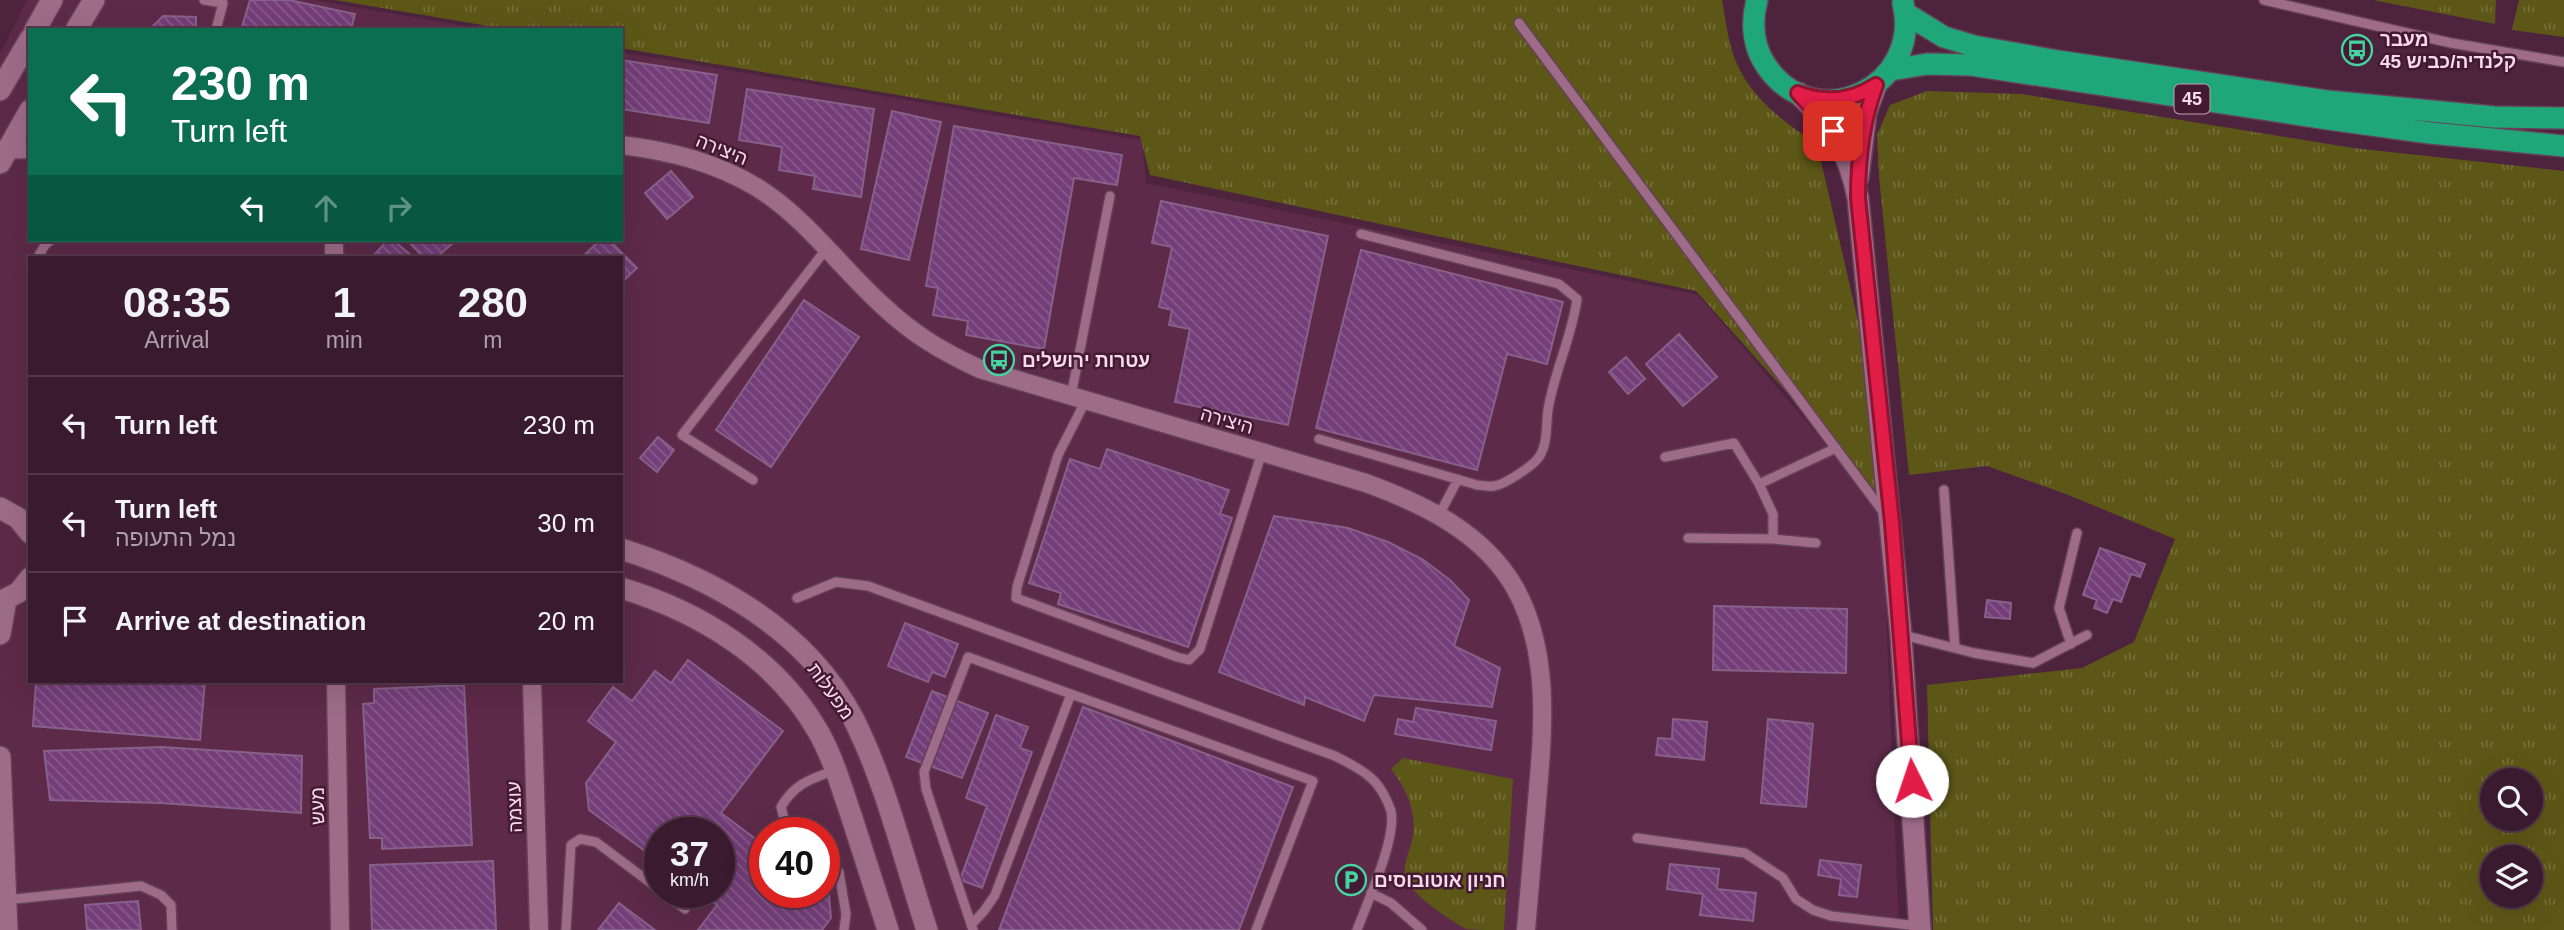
<!DOCTYPE html>
<html lang="en">
<head>
<meta charset="utf-8">
<style>
	:root { --surface:#3a1a2e; --page:#45273a; --text:#f1f3f6; --muted:#aba1aa; --line:#54384a }
	body { margin:0; font-family:Arial,Heebo,sans-serif; background:var(--page); color:var(--text); height:100vh; display:flex; flex-direction:column; font-size:26px; white-space:nowrap }
	* { box-sizing:border-box; margin:0 }
	p { font-size:23px; color:var(--muted) }
	.icon { flex:none; width:38px; height:38px; fill:none; stroke:currentColor; stroke-width:2; stroke-linecap:round; stroke-linejoin:round }
	.map { position:relative; flex:1; overflow:hidden }
	.side { position:absolute; left:28px; top:256px; width:595px; height:427px; display:flex; flex-direction:column; background:var(--surface); border-radius:0px; box-shadow:0 7px 28px #0002,0 0 0 2px var(--line) }
	.side>* { flex:none }
	.hud { position:absolute; left:28px; top:28px; width:595px; height:214px; border-radius:0px; box-shadow:0 7px 28px #0002,0 0 0 2px var(--line); background:#0b6e4f; color:#fff; overflow:hidden }
	.tools { position:absolute; left:2480px; top:768px; display:grid; gap:14px }
	.tools a { display:grid; place-items:center; width:63px; height:63px; border-radius:50%; background:var(--surface); box-shadow:0 7px 28px #0002,0 0 0 2px var(--line); font-size:35px }
	.speed { position:absolute; left:644px; top:817px; display:flex; gap:14px; font-size:35px; font-weight:700; text-align:center }
	.speed>* { display:grid; place-content:center; width:91px; height:91px; border-radius:50%; background:var(--surface); box-shadow:0 7px 28px #0002,0 0 0 2px var(--line); line-height:1 }
	.speed small { font-size:18px; font-weight:400 }
	.speed .limit { border:10px solid #d22; background:#fff; color:#111 }
	.pin { position:absolute; display:grid; place-items:center; width:60px; height:60px; color:#fff; margin:-30px; border-radius:14px; box-shadow:0 4px 10px #0006 }
	.me { position:absolute; width:77px; margin:-38px; rotate:356deg; stroke-linejoin:round; filter:drop-shadow(0 0 5px #0008) }
	.turn { display:flex; align-items:center; gap:24px; height:147px; padding:0 28px; font-size:32px }
	.turn .icon { width:91px; height:91px; stroke-width:2.5 }
	.turn b { display:block; font-size:49px; line-height:60px }
	.lanes { display:flex; align-items:center; height:66px; padding:0 28px; background:#0003; justify-content:center; gap:35px; direction:ltr }
	.lanes .off { opacity:.35 }
	.eta { display:flex; justify-content:space-evenly; align-items:center; height:119px; text-align:center }
	.eta b { font-size:42px; font-weight:600; line-height:49px }
	ul { padding:0; list-style:none }
	li { display:flex; align-items:center; gap:21px; height:98px; padding:0 28px; border-top:2px solid var(--line) }
	li div { flex:1 }
	li b { display:block; font-size:26px }
	li em { font-style:normal }
	.map>svg:first-child { display:block }
	.built { fill:#5d2a49; fill-rule:evenodd }
	.grass { fill:url(#grass-tufts); fill-rule:evenodd }
	.building { fill:url(#building-back-hatch); stroke:#866189; stroke-width:2 }
	.lines { fill:none; stroke-linecap:round; stroke-linejoin:round }
	.lane-casing { stroke:#654058; stroke-width:12 }
	.street-casing { stroke:#654058; stroke-width:21 }
	.secondary-casing { stroke:#654058; stroke-width:24 }
	.highway-casing { stroke:#654058; stroke-width:24 }
	.lane { stroke:#9e6c89; stroke-width:9 }
	.street { stroke:#9e6c89; stroke-width:18 }
	.secondary { stroke:#9e6c89; stroke-width:21 }
	.highway { stroke:#20a779; stroke-width:21 }
	.route-casing { stroke:#92132f; stroke-width:18 }
	.route { stroke:#e11d48; stroke-width:12 }
	.labels { text-anchor:middle; stroke-width:5; stroke-linejoin:round; paint-order:stroke }
	.shield { fill:#431933; stroke:#c2a1b4; stroke-width:2 }
	.shield-label { font-size:18px; font-weight:bold; fill:#f8dbeb }
	.poi-label { font-size:19px; font-weight:bold; fill:#f8dbeb; stroke:#431933; text-anchor:start }
	.street-label { font-size:19px; fill:#f8dbeb; stroke:#431933 }
</style>
</head>
<body>
<div class="map">
<svg width="2564" height="930" viewBox="0 0 2564 930">
	<defs>
		<pattern id="grass-tufts" width="24" height="20" patternUnits="userSpaceOnUse" patternTransform="scale(1.75)"><rect width="24" height="20" fill="#5d5717"/><path d="M3 7l-1-3M5 7V3M7 7l1-3M15 17l-1-3M17 17v-4M19 17l1-3" fill="none" stroke="#756f39"/></pattern>
		<pattern id="building-back-hatch" width="6" height="6" patternUnits="userSpaceOnUse" patternTransform="scale(1.75)"><rect width="6" height="6" fill="#743e79"/><path d="M-1 5l2 2M0 0l6 6M5-1l2 2" fill="none" stroke="#89598c"/></pattern>
	</defs>
	<rect width="100%" height="100%" fill="#4e233e"/>
	<path class="built" d="M27,0H313L489,30H30V240H621V52L1142,140L1146,183L1698,295L1882,510L1899,930H0V54ZM30,257H621V681H30ZM660,833H719V892H660ZM765,833H824V892H765Z"/>
	<path class="grass" d="M335,0H1722C1726,20 1728,45 1737,64C1753,100 1785,123 1817,144L1865,351L1881,498L1696,291L1150,175L1140,136L621,48V30H511Z
		M2373,0H2496L2495,24Z
		M2519,0H2564V37L2512,30Z
		M1927,91L2021,94L2353,148L2564,171V930H1933L1927,685L2082,668L2134,642L2175,539L2066,494L1987,466L1909,475L1879,176L1877,135L1890,105ZM2530,780V819H2492V780ZM2492,858H2530V896H2492Z
		M1403,758L1513,779L1504,930C1493,930 1476,930 1466,929C1451,921 1409,893 1405,877C1403,867 1408,854 1411,845C1419,816 1408,791 1391,769Z"/>
	<path class="building" d="M250,0H289L355,14L351,30H241Z
		M163,16L196,17V30H149Z
		M621,60L717,75L709,123L621,109Z
		M747,89L874,109L861,197L813,189L815,176L779,170L782,147L739,140Z
		M892,111L941,122L909,260L861,249Z
		M954,126L1122,155L1117,185L1074,178L1044,349L966,335L968,321L933,315L938,288L926,286Z
		M671,171L693,197L667,219L645,193Z
		M1161,201L1328,236L1288,425L1175,402L1190,329L1169,325L1172,310L1159,307L1172,247L1152,243Z
		M388,240H393L413,257H372Z
		M407,240H451L453,243L437,257H423Z
		M600,240H609L637,268L621,283V257H582Z
		M1361,250L1563,302L1547,364L1507,354L1477,470L1316,428Z
		M804,300L859,337L771,467L716,430Z
		M1679,334L1717,377L1683,406L1646,364Z
		M1626,357L1645,379L1628,394L1609,372Z
		M658,437L674,450L657,472L640,458Z
		M1107,449L1229,490L1220,514L1232,518L1188,647L1058,604L1061,593L1029,583L1070,459L1100,469Z
		M1274,516L1348,528L1388,542L1422,559L1450,580L1469,600L1454,646L1500,668L1492,707L1374,695L1364,721L1305,697L1304,705L1219,672Z
		M2100,548L2145,564L2140,577L2131,574L2121,602L2113,599L2107,613L2094,608L2097,600L2083,595Z
		M1987,600L2011,603L2010,619L1985,617Z
		M1714,606L1847,609L1846,673L1713,670Z
		M905,623L958,644L945,677L932,672L928,682L888,666Z
		M688,660L783,731L721,813L765,846V892H824V890L829,894L831,918L822,930H698L717,905L700,892H719V833H660V862L589,810L586,783L616,742L588,721L613,687L632,701L655,671L671,683Z
		M36,681H205L200,740L33,726Z
		M464,685L472,845L382,849V838H370L363,704L374,703V689Z
		M932,691L988,713L962,778L906,757Z
		M1083,707L1293,787L1239,930H999Z
		M1416,708L1496,721L1491,750L1395,734L1398,719L1413,722Z
		M996,715L1028,727L1020,748L1032,752L982,888L960,880L987,806L966,798Z
		M1673,719L1707,722L1704,760L1656,755L1658,738L1672,739Z
		M1768,719L1813,724L1806,807L1761,803Z
		M162,747L302,756L301,813L161,803L50,800L44,751Z
		M1820,860L1861,865L1857,897L1839,895L1841,879L1818,875Z
		M493,861L496,930H372L370,865Z
		M1670,864L1719,869L1717,889L1756,893L1753,921L1700,915L1703,894L1667,889Z
		M138,901L141,930H87L85,905Z
		M619,903L655,930H598Z"/>
	<g class="lines">
		<g class="lane-casing">
			<path id="lane" d="M204,0L223,3L216,30
				M2264,0L2451,43L2564,62
				M1519,23L1884,513
				M38,257L45,245L51,240
				M1071,396L1110,196
				M1086,400L1058,455L1017,587L1016,598L1177,657L1189,660L1200,649L1262,452
				M1319,439L1477,485C1483,485 1489,487 1494,486C1504,485 1533,466 1539,457C1548,444 1546,424 1548,410C1554,372 1572,337 1577,299L1559,284L1361,234
				M1665,457L1734,443L1759,484L1773,514V539
				M753,480L682,435L827,248
				M1759,484L1836,448
				M1944,490L1955,648
				M1439,515L1458,479
				M1688,538L1773,539L1816,543
				M797,598L836,582L868,586L1335,756C1348,763 1362,769 1372,779C1380,786 1388,801 1391,811C1397,838 1367,903 1357,930
				M1903,635L1974,653L2033,663L2087,635
				M2071,644L2059,608L2077,533
				M794,833L786,826L781,807C795,783 811,779 836,770
				M1637,838L1745,853L1783,878L1796,899L1813,910L1831,916L1918,926
				M824,859L839,872L846,914L844,930
				M663,892L685,909
				M1371,893L1391,903L1422,930
				M5,900L141,886L161,895L171,905L172,930
				M971,925L984,911L995,895L1071,694
				M566,930L571,845L580,839L596,842L660,890
				M973,930L926,789L924,772L968,657L1313,781L1256,930"/>
		</g>
		<g class="street-casing">
			<path id="street" d="M621,145C670,151 715,162 758,188C807,219 840,267 882,305C914,335 941,351 980,369L1366,483C1423,504 1483,532 1515,588C1553,656 1542,740 1536,813C1533,852 1529,891 1526,930
				M0,150L30,149
				M334,240V257
				M336,681L340,930
				M532,683L539,930"/>
		</g>
		<g class="secondary-casing">
			<path id="secondary" d="M35,30L52,0
				M76,30L94,0
				M0,90L30,39
				M1798,93C1831,124 1849,152 1858,198L1901,635L1920,930
				M0,163L30,110
				M1858,178L1866,112L1876,85
				M0,508L18,518L30,533
				M621,549C713,578 806,629 853,718C886,783 904,860 927,930
				M621,588C701,612 777,659 819,733C834,760 842,789 852,818C864,855 876,893 888,930
				M0,602L19,592L30,578
				M0,634L6,600
				M0,757L7,930"/>
		</g>
		<g class="highway-casing">
			<path id="highway" d="M1757,0C1751,23 1753,47 1767,67C1817,138 1923,86 1903,3
				M1905,13L1944,37L1974,46L2058,61L2327,101L2494,117L2564,118
				M1891,70L1927,64L1971,65L2328,119L2430,133L2564,146"/>
		</g>
		<use href="#lane" class="lane"/>
		<use href="#street" class="street"/>
		<use href="#secondary" class="secondary"/>
		<use href="#highway" class="highway"/>
	</g>
	<g class="lines">
		<g class="route-casing">
			<path id="route" d="M1833,131L1798,93C1826,104 1851,101 1876,85C1862,121 1858,158 1858,198L1892,523L1912,781"/>
		</g>
		<use href="#route" class="route"/>
	</g>
	<defs>
		<g id="bus-ring" transform="scale(1.575)"><circle r="9.5" fill="#431933" stroke="#45d49f" stroke-width="1.5"/><path d="M-5-6H5V4H4V6H2V4H-2V6H-4V4H-5ZM-3.5-4V0h7V-4ZM-3.5 1.2v1.5H-2V1.2ZM2 1.2v1.5H3.5V1.2Z" fill="#45d49f"/></g>
		<g id="parking-ring" transform="scale(1.575)"><circle r="9.5" fill="#431933" stroke="#45d49f" stroke-width="1.5"/><path d="M-3.5-5.5H1a3.5 3.5 0 0 1 0 7H-1V5.5H-3.5ZM-1-3.4V-.6H.8a1.4 1.4 0 0 0 0-2.8Z" fill="#45d49f"/></g>
	</defs>
	<g fill-rule="evenodd">
		<use href="#bus-ring" x="2357" y="50"/>
		<use href="#bus-ring" x="999" y="360"/>
		<use href="#parking-ring" x="1351" y="880"/>
	</g>
	<g class="labels">
		<rect class="shield" x="2174.5" y="84.5" width="35" height="29" rx="5"/>
		<g class="shield-label">
			<text x="2192" y="105">45</text>
		</g>
		<g class="poi-label">
			<text x="2380" y="46">מעבר<tspan x="2380" dy="22">קלנדיה/כביש 45</tspan></text>
			<text x="1022" y="367">עטרות ירושלים</text>
			<text x="1374" y="887">חניון אוטובוסים</text>
		</g>
		<g class="street-label">
			<text transform="translate(722 149) rotate(22)" y="7">היצירה</text>
			<text transform="translate(1227 420) rotate(16)" y="7">היצירה</text>
			<text transform="translate(831 691) rotate(54)" y="7">מפעלות</text>
			<text transform="translate(317 806) rotate(-91)" y="7">מעש</text>
			<text transform="translate(514 807) rotate(-92)" y="7">עוצמה</text>
		</g>
	</g>
</svg>
<div class="tools">
<a><svg class="icon" aria-label="search" viewBox="0 0 24 24"><circle cx="10" cy="10" r="6"/><path d="M15 15l6 6"/></svg></a>
<a><svg class="icon" aria-label="layers" viewBox="0 0 24 24"><path d="M12 4l9 5-9 5-9-5zM3 14l9 5 9-5"/></svg></a>
</div>
<div class="speed"><div>37<small>km/h</small></div><div class="limit">40</div></div>
<div class="pin" style="left:1833px;top:131px;background:#d93025"><svg class="icon" aria-label="arrive" viewBox="0 0 24 24"><path d="M6 21V4h12l-3 4 3 4H6"/></svg></div>
<svg class="me" style="left:1912px;top:781px" viewBox="-20 -20 40 40"><circle r="19" fill="#fff"/><path d="M0-13L10 11 0 6-10 11z" fill="#e11d48"/></svg>
<div class="hud">
<div class="turn"><svg class="icon" aria-label="left" viewBox="0 0 24 24"><path d="M17 20v-9H6M10 6l-5 5 5 5"/></svg><div><b>230 m</b>Turn left</div></div>
<div class="lanes"><svg class="icon" aria-label="left" viewBox="0 0 24 24"><path d="M17 20v-9H6M10 6l-5 5 5 5"/></svg><svg class="icon off" aria-label="ahead" viewBox="0 0 24 24"><path d="M12 20V5M6 11l6-6 6 6"/></svg><svg class="icon off" aria-label="right" viewBox="0 0 24 24"><path d="M7 20v-9h11M14 6l5 5-5 5"/></svg></div>
</div>
<section class="side">
<div class="eta">
<div><b>08:35</b><p>Arrival</p></div>
<div><b>1</b><p>min</p></div>
<div><b>280</b><p>m</p></div>
</div>
<ul>
<li><svg class="icon" aria-label="left" viewBox="0 0 24 24"><path d="M17 20v-9H6M10 6l-5 5 5 5"/></svg><div><b>Turn left</b></div><em>230 m</em></li>
<li><svg class="icon" aria-label="left" viewBox="0 0 24 24"><path d="M17 20v-9H6M10 6l-5 5 5 5"/></svg><div><b>Turn left</b><p>נמל התעופה</p></div><em>30 m</em></li>
<li><svg class="icon" aria-label="arrive" viewBox="0 0 24 24"><path d="M6 21V4h12l-3 4 3 4H6"/></svg><div><b>Arrive at destination</b></div><em>20 m</em></li>
</ul>
</section>
</div>
</body>
</html>
